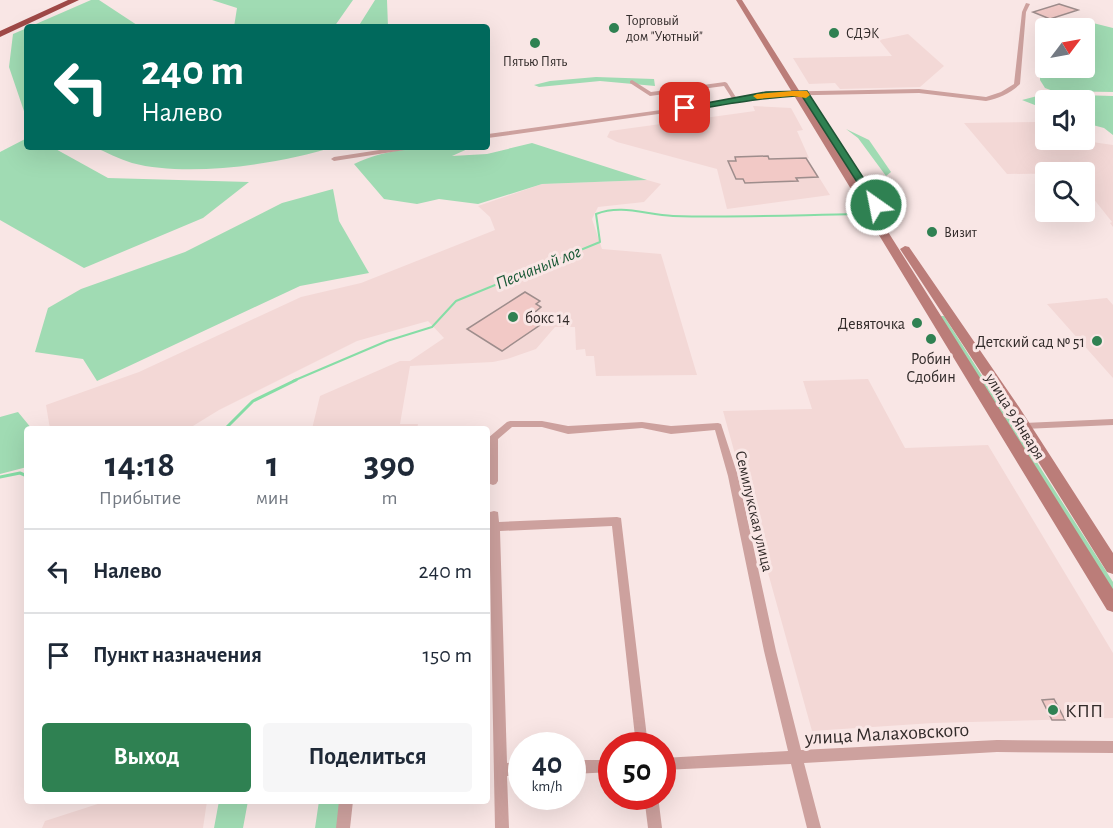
<!DOCTYPE html>
<html lang="ru">
<head>
<meta charset="utf-8">
<style>
	:root { --surface:#fff; --page:#f6f6f7; --text:#1f2937; --muted:#747a83; --line:#e0e1e3; --accent:#2f8152 }
	body { margin:0; font-family:"Alegreya Sans",sans-serif; background:var(--page); color:var(--text); height:100vh; display:flex; flex-direction:column; font-size:22px; white-space:nowrap }
	* { box-sizing:border-box; margin:0 }
	p { font-size:20px; color:var(--muted) }
	.icon { flex:none; width:33px; height:33px; fill:none; stroke:currentColor; stroke-width:2; stroke-linecap:round; stroke-linejoin:round }
	.map { position:relative; flex:1; overflow:hidden }
	.panel { position:absolute; left:24px; top:426px; width:466px; height:378px; display:flex; flex-direction:column; background:var(--surface); border-radius:6px; box-shadow:0 6px 24px #0002 }
	.panel>* { flex:none }
	.hud { position:absolute; left:24px; top:24px; width:466px; height:126px; border-radius:6px; box-shadow:0 6px 24px #0002; background:#00695c; color:#fff; overflow:hidden }
	.needle { width:39px; rotate:58deg }
	.controls { position:absolute; left:1035px; top:18px; display:grid; gap:12px }
	.controls a { display:grid; place-items:center; width:60px; height:60px; border-radius:6px; background:var(--surface); box-shadow:0 6px 24px #0002; font-size:30px }
	.speed { position:absolute; left:508px; top:732px; display:flex; gap:12px; font-size:30px; font-weight:700; text-align:center }
	.speed>* { display:grid; place-content:center; width:78px; height:78px; border-radius:50%; background:var(--surface); box-shadow:0 6px 24px #0002; line-height:1 }
	.speed small { font-size:15px; font-weight:400 }
	.speed .limit { border:9px solid #d22; background:#fff; color:#111 }
	.pin { position:absolute; display:grid; place-items:center; width:51px; height:51px; color:#fff; margin:-26px; border-radius:12px; box-shadow:0 3px 9px #0006 }
	.me { position:absolute; width:66px; margin:-33px; rotate:327deg; stroke-linejoin:round; filter:drop-shadow(0 0 4px #0008) }
	.turn { display:flex; align-items:center; gap:21px; height:126px; padding:0 18px; font-size:27px }
	.turn .icon { width:78px; height:78px; stroke-width:2.5 }
	.turn b { display:block; font-size:42px; line-height:51px }
	.eta { display:flex; justify-content:space-evenly; align-items:center; height:102px; text-align:center }
	.eta b { font-size:36px; font-weight:700; line-height:42px }
	.primary-button { display:flex; gap:12px; margin-top:auto; padding:12px 18px }
	.primary-button a { flex:1; height:69px; border-radius:6px; background:var(--accent); color:#fff; font-size:24px; font-weight:700; line-height:69px; text-align:center }
	.primary-button a+a { background:var(--page); color:var(--text) }
	ul { padding:0; list-style:none }
	li { display:flex; align-items:center; gap:18px; height:84px; padding:0 18px; border-top:2px solid var(--line) }
	li div { flex:1 }
	li b { display:block; font-size:22px }
	li em { font-style:normal }
	.map>svg:first-child { display:block }
	.built { fill:#f3d8d6 }
	.green { fill:#a0dbb3 }
	.lines { fill:none; stroke-linecap:round; stroke-linejoin:round }
	.stream-far1 { stroke:#86dda6; stroke-width:2 }
	.stream { stroke:#86dda6; stroke-width:3 }
	.building { fill:#f2c9c6; stroke:#9e8d8c; stroke-width:1.5 }
	.street { fill:#cda19e; fill-rule:evenodd }
	.secondary { fill:#bb7d79; fill-rule:evenodd }
	.highway { fill:#9f4947; fill-rule:evenodd }
	.route { fill:#2f8152; stroke:#1f5435; stroke-width:1.5 }
	.slow { fill:#f59e0b }
	.poi-dot { fill:#2f8152; stroke:#f9e6e5; stroke-width:2 }
	.labels { text-anchor:middle; stroke-width:6; stroke-linejoin:round; paint-order:stroke }
	.far-poi-label { font-size:14px; fill:#322b2a; stroke:#f9e6e5; text-anchor:start }
	.poi-label { font-size:16px; fill:#322b2a; stroke:#f9e6e5; text-anchor:end }
	.street-label { font-size:16px; fill:#322b2a; stroke:#f9e6e5 }
	.water-label { font-size:18px; font-style:italic; fill:#195936; stroke:#f9e6e5 }
	.near-poi-label { font-size:20px; fill:#322b2a; stroke:#f9e6e5; text-anchor:start }
	.near-street-label { font-size:20px; fill:#322b2a; stroke:#f9e6e5 }
</style>
</head>
<body>
<div class="map">
<svg width="1113" height="828" viewBox="0 0 1113 828">
	<rect width="100%" height="100%" fill="#f9e6e5"/>
	<path class="built" d="M908,34L944,66L920,87L840,89L835,83L809,84L793,58L892,56L879,40Z
		M753,106L791,108L803,130L797,131L809,158H807L830,195L727,209L717,169L617,142L607,137L610,131L755,111Z
		M1037,121H1045L1046,140H1084L1085,135L1092,142L1113,145V227L1110,223L1112,222L1093,198H1090L1091,206L1085,205V178H1092L1087,173L1007,174L964,123L1038,122Z
		M647,180L661,184L644,202L598,207L592,219L602,249L661,254L697,375L596,376L594,356H586L585,349L576,350L575,327H555L536,349L507,359L493,362L410,366L400,424H418L417,429H312L320,396L400,361H410L444,338L428,321L357,341L219,410L188,429H50L46,405L139,372L301,297L361,283L495,230L490,217L478,206L542,184Z
		M1107,298L1113,305V378L1047,304Z
		M868,379L905,448L988,445L1113,653V718L933,723L812,731L723,411L812,409L803,381Z
		M107,801H207L203,828H42L45,821Z"/>
	<path class="green" d="M91,0H99L140,27H29Z
		M212,0H353L334,27H234L237,8Z
		M375,0H387L388,27H358Z
		M1085,21L1113,28V92L1053,91L1045,88L1040,80V37L1045,33L1046,68H1084V28H1060Z
		M27,28V120L9,67L13,34Z
		M596,77L654,79L655,86L600,81L539,87L534,85L550,81Z
		M1045,94L1113,96V135L1104,128L1085,123L1084,100H1046L1045,109L1022,100Z
		M846,129L869,140L891,172L886,176L858,138Z
		M27,138V147H52L108,178L249,182L203,218L84,268L0,220V152Z
		M532,143L647,180L542,184L478,204L439,199L417,204L384,199L354,164C390,146 434,147 472,147L452,156L487,154Z
		M94,147H334C279,164 189,178 132,163C119,159 106,152 94,147Z
		M333,189L339,221L369,273L300,286L97,381L83,359L35,352L48,308L81,289L185,252L282,203Z
		M940,316H944L1113,582V590Z
		M18,412L32,429H27V467L0,474V417Z
		M219,801H248L243,828H214Z
		M319,801H346L343,828H315Z"/>
	<g class="lines">
		<path class="stream-far1" d="M293,381L387,341L432,327L456,301L600,242L596,214C622,204 646,215 673,216C735,218 797,215 858,214"/>
		<path class="stream" d="M225,429L253,401L296,380
			M0,477L20,473L27,476"/>
	</g>
	<path class="building" d="M1059,4L1078,10L1050,19L1033,12Z
		M768,156L769,159L806,158L818,177L796,178L798,181L745,183L743,179H736L728,161H736L735,157Z
		M525,292L540,301L536,304L541,307L534,313L546,321L502,351L467,329Z
		M1054,699L1065,720H1052L1042,700Z"/>
	<g class="lines">
		<path class="street" d="M1026,3L1030,4L1026,12L1020,84C1011,93 999,98 986,101L919,93L766,96L736,103L488,138V134L733,100L724,86L650,96L630,83V81L632,80L651,92L725,82L727,83L737,99L766,92L919,89L986,97L1001,92L1014,84L1022,12Z
			M399,147H414L411,149L334,161L331,159L334,157Z
			M1113,419V425L1024,429L1021,428L1019,426L1021,424L1024,423Z
			M510,421H542L568,426L642,422L671,426L718,423L721,424L738,476L776,651L801,750L997,740L1113,741V753L997,752L804,763L821,828H807L791,764L663,770V758L788,751L764,651L728,476L715,430L671,434L642,428L568,434L542,427H512L498,439V481L496,484L493,485L490,484L488,481V438L507,422Z
			M494,511L498,512L499,522L617,517L621,518L648,746H636L612,526L500,531L507,763L522,762V776H507L509,828H495L489,515L490,512Z
			M573,760H612V772L573,774Z
			M644,796H658L662,828H648Z
			M339,801H353L350,828H336Z"/>
		<path class="secondary" d="M736,0H742L1113,589V612L1107,610Z
			M905,246L909,247L1019,407L1113,553V574L1107,572L1009,415L900,249Z"/>
		<path class="highway" d="M68,0H79L0,37V31Z"/>
	</g>
	<path class="route" d="M807,91L881,205L880,207H873L802,96C762,97 724,105 685,111L680,108L766,92Z"/>
	<path class="slow" d="M792,91H807L810,95L806,98L792,96L757,99L753,96L757,94Z"/>
	<g class="poi-dot">
		<circle cx="614" cy="28" r="6"/>
		<circle cx="834" cy="33" r="6"/>
		<circle cx="535" cy="43" r="6"/>
		<circle cx="932" cy="232" r="6"/>
		<circle cx="513" cy="317" r="6"/>
		<circle cx="917" cy="323" r="6"/>
		<circle cx="931" cy="339" r="6"/>
		<circle cx="1097" cy="341" r="6"/>
		<circle cx="1053" cy="710" r="6"/>
	</g>
	<g class="labels">
		<g class="far-poi-label">
			<text x="626" y="25">Торговый<tspan x="626" dy="16">дом "Уютный"</tspan></text>
			<text x="846" y="38">СДЭК</text>
			<text x="535" y="66" text-anchor="middle">Пятью Пять</text>
			<text x="944" y="237">Визит</text>
		</g>
		<g class="poi-label">
			<text x="525" y="323" text-anchor="start">бокс 14</text>
			<text x="905" y="329">Девяточка</text>
			<text x="1085" y="347">Детский сад № 51</text>
			<text x="931" y="364" text-anchor="middle">Робин<tspan x="931" dy="18">Сдобин</tspan></text>
		</g>
		<g class="street-label">
			<text transform="translate(1016 416) rotate(58)" y="6">улица 9 Января</text>
			<text transform="translate(755 511) rotate(77)" y="6">Семилукская улица</text>
		</g>
		<g class="water-label">
			<text transform="translate(538 267) rotate(-22)" y="6">Песчаный лог</text>
		</g>
		<g class="near-poi-label">
			<text x="1065" y="717">КПП</text>
		</g>
		<g class="near-street-label">
			<text transform="translate(887 733) rotate(-3)" y="7">улица Малаховского</text>
		</g>
	</g>
</svg>
<div class="controls">
<a><svg class="needle" viewBox="-14 -14 28 28"><path d="M0-13l5 13h-10z" fill="#e53935"/><path d="M0 13l5-13h-10z" fill="#747a83"/></svg></a>
<a><svg class="icon" aria-label="sound" viewBox="0 0 24 24"><path d="M4 9h4l5-4v14l-5-4H4zM17 9q2 3 0 6"/></svg></a>
<a><svg class="icon" aria-label="search" viewBox="0 0 24 24"><circle cx="10" cy="10" r="6"/><path d="M15 15l6 6"/></svg></a>
</div>
<div class="speed"><div>40<small>km/h</small></div><div class="limit">50</div></div>
<div class="pin" style="left:685px;top:108px;background:#d93025"><svg class="icon" aria-label="arrive" viewBox="0 0 24 24"><path d="M6 21V4h12l-3 4 3 4H6"/></svg></div>
<svg class="me" style="left:876px;top:205px" viewBox="-20 -20 40 40"><circle r="17" fill="#2f8152" stroke="#fff" stroke-width="3"/><path d="M0-11L8 9 0 5-8 9z" fill="#fff"/></svg>
<div class="hud">
<div class="turn"><svg class="icon" aria-label="left" viewBox="0 0 24 24"><path d="M17 20v-9H6M10 6l-5 5 5 5"/></svg><div><b>240 m</b>Налево</div></div>
</div>
<section class="panel">
<div class="eta">
<div><b>14:18</b><p>Прибытие</p></div>
<div><b>1</b><p>мин</p></div>
<div><b>390</b><p>m</p></div>
</div>
<ul>
<li><svg class="icon" aria-label="left" viewBox="0 0 24 24"><path d="M17 20v-9H6M10 6l-5 5 5 5"/></svg><div><b>Налево</b></div><em>240 m</em></li>
<li><svg class="icon" aria-label="arrive" viewBox="0 0 24 24"><path d="M6 21V4h12l-3 4 3 4H6"/></svg><div><b>Пункт назначения</b></div><em>150 m</em></li>
</ul>
<div class="primary-button"><a>Выход</a><a>Поделиться</a></div>
</section>
</div>
</body>
</html>
